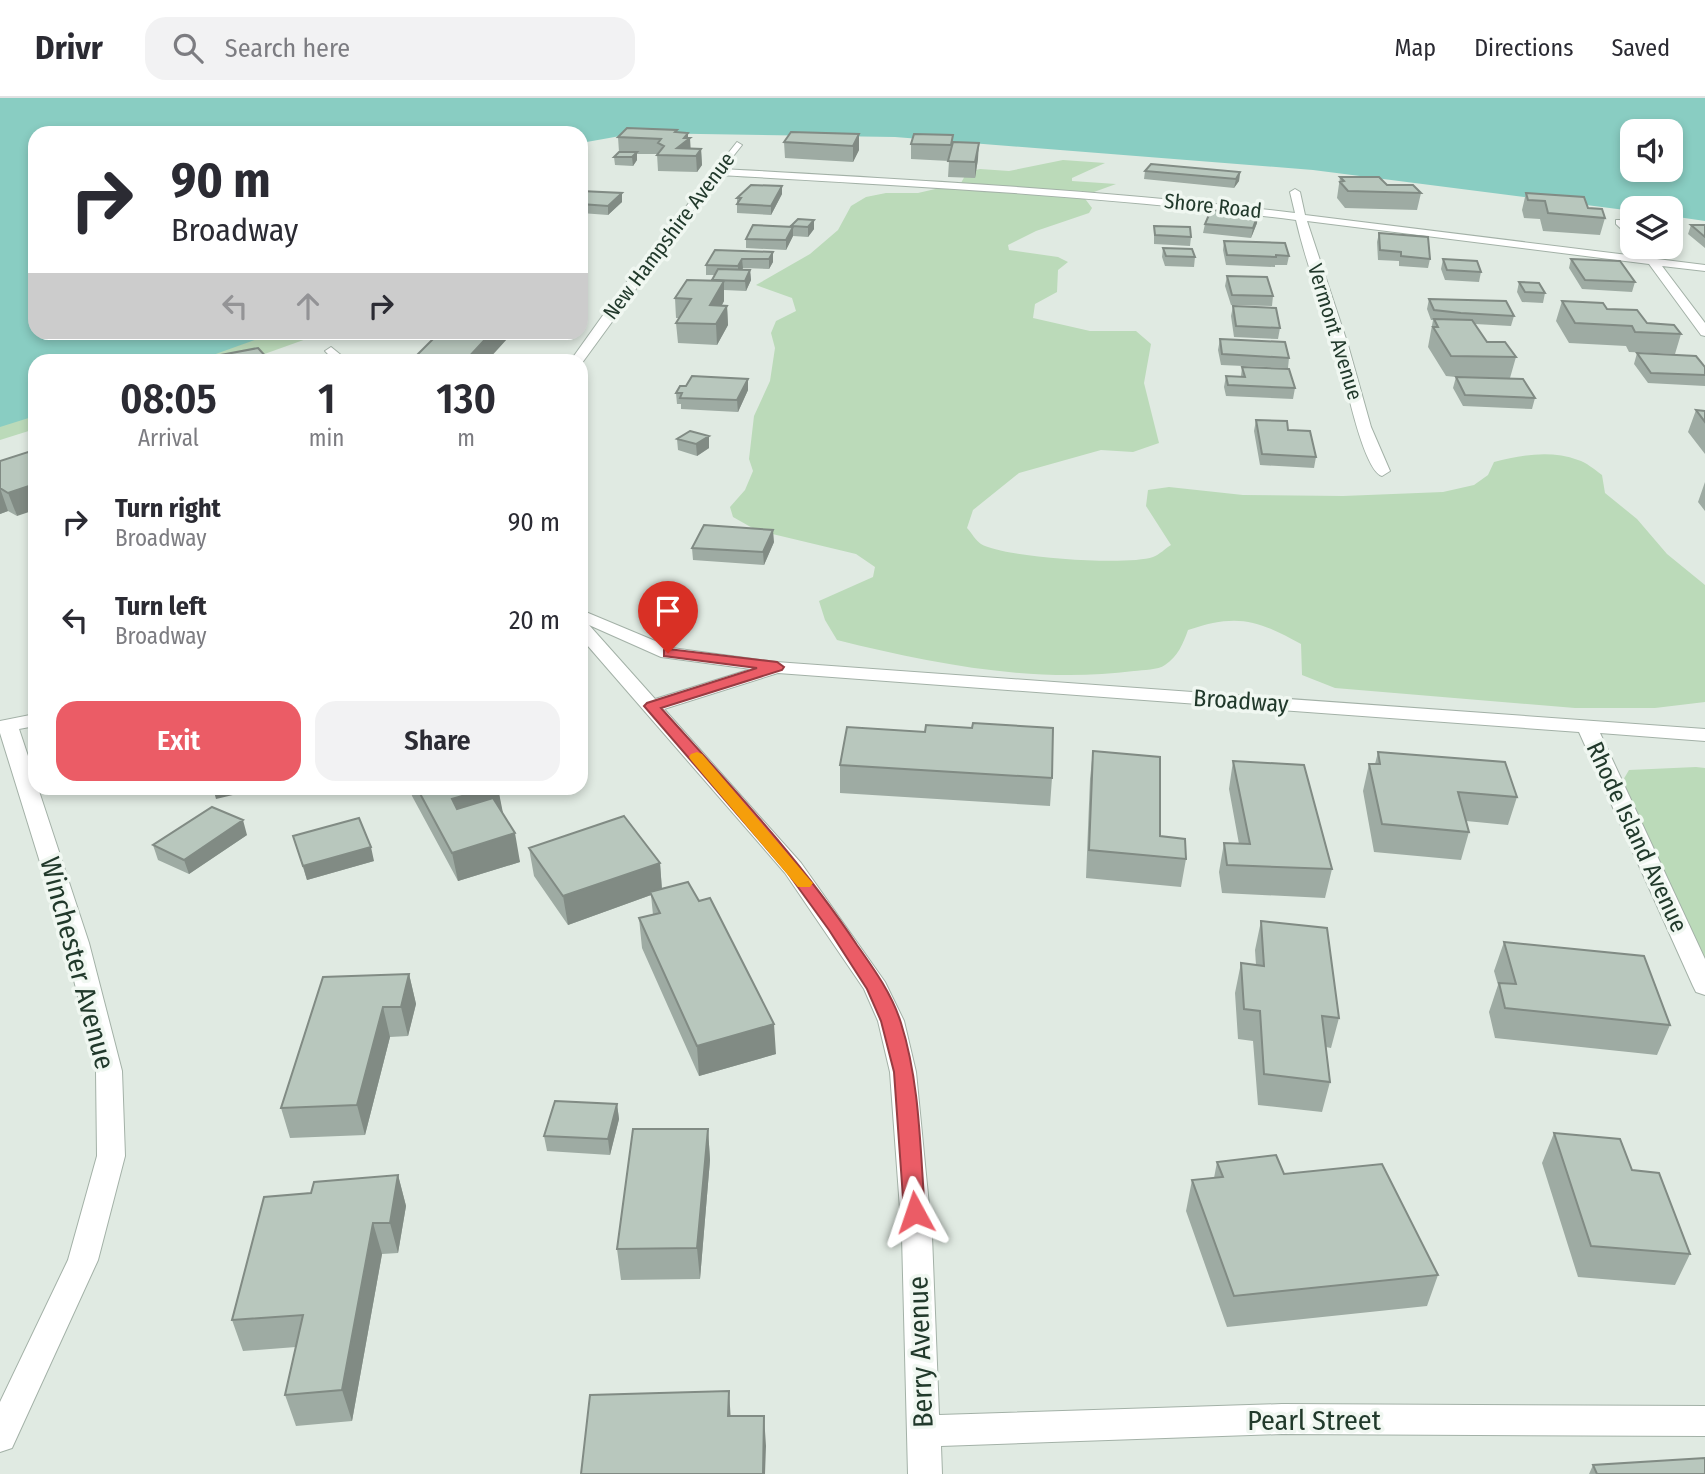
<!DOCTYPE html>
<html lang="en">
<head>
<meta charset="utf-8">
<style>
	:root { --surface:#fff; --page:#f2f2f3; --text:#2b2b33; --muted:#7c7c81; --line:#e1e1e2; --accent:#eb5c66 }
	body { margin:0; font-family:"Fira Sans Condensed",sans-serif; background:var(--page); color:var(--text); height:100vh; display:flex; flex-direction:column; font-size:26px; white-space:nowrap }
	* { box-sizing:border-box; margin:0 }
	p { font-size:23px; color:var(--muted) }
	.icon { flex:none; width:38px; height:38px; fill:none; stroke:currentColor; stroke-width:2; stroke-linecap:round; stroke-linejoin:round }
	.map { position:relative; flex:1; overflow:hidden }
	.sheet { position:absolute; left:28px; top:256px; width:560px; height:441px; display:flex; flex-direction:column; background:var(--surface); border-radius:21px; box-shadow:0 4px 10px #0003 }
	.sheet>* { flex:none }
	.banner { position:absolute; left:28px; top:28px; width:560px; height:214px; border-radius:21px; box-shadow:0 4px 10px #0003; background:#fff; color:var(--text); overflow:hidden }
	.tools { position:absolute; left:1620px; top:21px; display:grid; gap:14px }
	.tools a { display:grid; place-items:center; width:63px; height:63px; border-radius:14px; background:var(--surface); box-shadow:0 4px 10px #0003; font-size:35px }
	.pin { position:absolute; display:grid; place-items:center; width:60px; height:60px; color:#fff; margin:-72px -30px; border-radius:50% 50% 50% 0; rotate:-45deg; box-shadow:0 0 7px #0007 }
	.pin .icon { rotate:45deg }
	.me { position:absolute; width:77px; margin:-38px; rotate:355deg; stroke-linejoin:round; filter:drop-shadow(0 0 5px #0008) }
	.turn { display:flex; align-items:center; gap:24px; height:147px; padding:0 28px; font-size:32px }
	.turn .icon { width:91px; height:91px; stroke-width:2.5 }
	.turn b { display:block; font-size:49px; line-height:60px }
	.lanes { display:flex; align-items:center; height:66px; padding:0 28px; background:#0003; justify-content:center; gap:35px; direction:ltr }
	.lanes .off { opacity:.35 }
	.eta { display:flex; justify-content:space-evenly; align-items:center; height:119px; text-align:center }
	.eta b { font-size:42px; font-weight:600; line-height:49px }
	.action { display:flex; gap:14px; margin-top:auto; padding:14px 28px }
	.action a { flex:1; height:80px; border-radius:21px; background:var(--accent); color:#fff; font-size:28px; font-weight:600; line-height:80px; text-align:center }
	.action a+a { background:var(--page); color:var(--text) }
	ul { padding:0; list-style:none }
	li { display:flex; align-items:center; gap:21px; height:98px; padding:0 28px }
	li div { flex:1 }
	li b { display:block; font-size:26px }
	li em { font-style:normal }
	header { display:flex; align-items:center; gap:42px; box-sizing:border-box; height:98px; padding:0 35px; background:var(--surface); border-bottom:2px solid var(--line) }
	header strong { font-size:33px }
	nav { display:flex; gap:38px; margin-inline-start:auto; font-size:24px }
	.search { width:490px; height:63px; background:var(--page); display:flex; align-items:center; gap:18px; box-sizing:border-box; padding:0 24px; border-radius:21px; color:var(--muted); font-size:26px }
	.map>svg:first-child { display:block }
	.green { fill:#bbdab9 }
	.water { fill:#89cdc2; fill-rule:evenodd }
	.lines { fill:none; stroke-linecap:round; stroke-linejoin:round }
	.minor-casing { stroke:#a3b1a7; stroke-width:2 }
	.minor { fill:#fff; fill-rule:evenodd }
	.wall { fill:#9eaba3 }
	.shaded-wall { fill:#818b84 }
	.building { fill:#b8c7bd; stroke:#818b84; stroke-width:2 }
	.route { fill:#eb5c66; stroke:#993c42; stroke-width:2 }
	.slow { fill:#f59e0b }
	.labels { text-anchor:middle; stroke-width:7; stroke-linejoin:round; paint-order:stroke }
	.far-street-label { font-size:21px; fill:#21392b; stroke:#f0f7f1 }
	.street-label { font-size:24px; fill:#21392b; stroke:#f0f7f1 }
	.near-street-label { font-size:28px; fill:#21392b; stroke:#f0f7f1 }
</style>
</head>
<body>
<header>
<strong>Drivr</strong>
<div class="search"><svg class="icon" aria-label="search" viewBox="0 0 24 24"><circle cx="10" cy="10" r="6"/><path d="M15 15l6 6"/></svg>Search here</div>
<nav><a>Map</a><a>Directions</a><a>Saved</a></nav>
</header>
<div class="map">
<svg width="1705" height="1376" viewBox="0 0 1705 1376">
	<rect width="100%" height="100%" fill="#e0eae2"/>
	<path class="green" d="M1063,62L1105,65L1072,80V83L1116,86L1083,98L1092,110L1089,115L1036,133L1008,147L1009,152L1058,159L1068,164L1058,172L1057,194L1035,206L1033,220L1090,233H1136L1151,246L1144,285L1159,345L1133,354L1101,352L1019,375L973,412L967,430C971,434 976,443 981,446C1005,460 1127,468 1153,459C1159,457 1166,450 1171,447L1146,408L1148,392L1169,389L1243,397L1343,398L1443,394L1474,387L1488,377L1494,364C1521,357 1551,352 1578,362C1586,364 1595,372 1602,377L1605,395L1637,421L1667,456L1705,487V604L1655,610H1575L1335,590L1302,577L1301,546C1258,522 1237,515 1188,532C1183,546 1178,558 1165,567C1158,572 1143,572 1134,573C1036,586 933,566 837,542L825,522L819,503L873,479L875,469L856,456L756,432L733,419L730,409L745,392L753,373L749,361L754,318L770,283L775,250L771,235L776,223L796,213L792,200L756,187L810,156L838,132L851,108L866,99L886,95H918L961,85L967,74L980,71L1009,73Z
		M239,235H323L248,262H165Z
		M35,299V331L0,342V308Z
		M1696,669L1705,670V863L1616,694L1629,672Z"/>
	<path class="water" d="M0,0H1705V123L1671,118V110H1633V113L1313,72L895,39L637,35L581,45V35H35V234L274,235L199,262H35V318L0,329ZM1633,33H1671V72H1633Z"/>
	<g class="lines">
		<g class="minor-casing">
			<path id="minor" d="M737,44L742,47L723,71C914,82 1105,92 1295,115L1290,94L1295,91L1300,94L1305,117L1644,159L1649,155L1657,161L1705,167V173L1662,168L1705,225V238L1701,237L1649,166L1307,123L1348,247L1371,329L1390,373L1382,378C1365,373 1348,296 1344,278C1330,226 1308,175 1296,122C1104,98 912,88 719,77L582,265L581,262H571L626,185Z
				M1616,122H1624L1633,132V142L1616,126Z
				M331,249L347,262H334L325,253Z
				M581,512L672,550L776,564L1705,631V643L1600,635L1705,861V897L1696,894L1693,888L1579,634L778,575L664,611L801,765L885,884L904,923L916,974L932,1138L939,1317L1282,1306L1705,1308V1338L1282,1336L941,1348L942,1376H908L902,1138L890,974L878,923L864,891L785,775L581,540ZM589,527L661,559L751,571L655,601Z
				M35,616V628L19,631L35,679V690H38L89,845L122,973L125,1058L98,1162L12,1350L0,1354V1304L68,1162L97,1058L96,973L65,845L0,635V623Z"/>
		</g>
		<use href="#minor" class="minor"/>
	</g>
	<path class="wall" d="M678,35L688,40L690,51H701L702,67L697,74L658,73L657,56H637V62L633,68L615,67L614,59L619,54L618,39Z
		M859,36V52L853,64L785,60L784,44Z
		M953,45L978,61L975,80L948,79L949,63L911,61V46Z
		M1145,73L1240,74L1239,83L1234,90L1144,81Z
		M1340,79L1387,87L1421,95L1417,112L1345,110L1337,100Z
		M782,88V96L771,117L737,115V100Z
		M581,93L622,104L608,117L581,115Z
		M1526,95L1605,120L1600,137L1543,133L1540,121L1524,120L1522,112Z
		M798,121L814,131L808,139L793,138L786,152L746,150V141L791,129Z
		M1257,125L1251,140L1203,135L1205,126Z
		M1691,127H1705V150L1688,136Z
		M1154,128L1191,139L1190,148L1154,146Z
		M1379,135L1430,161L1428,170L1399,168V163L1378,162L1377,144Z
		M1224,143L1289,158L1287,167H1275V169L1226,167L1223,152Z
		M1163,150L1195,159L1194,169L1165,168L1162,159Z
		M773,154V164L769,171L743,170L742,172H750L751,182L746,193L724,192V203L722,207L727,208L728,227L717,247L678,245L676,225L679,220H676L675,200L713,183L715,177H706V167Z
		M1443,161L1481,174L1479,184L1445,182L1441,171Z
		M1571,161L1635,184L1632,194L1582,191L1569,170Z
		M1227,178L1273,198L1272,208L1231,207L1225,188Z
		M1519,184L1545,195L1543,205L1522,204L1517,194Z
		M1429,201L1514,218L1511,228L1475,226L1487,244L1516,259L1510,280L1535,300L1532,311L1463,308L1453,290L1456,279L1446,278L1428,249L1433,222H1431L1427,211Z
		M1562,203L1607,211L1647,225L1681,236L1675,256L1629,254L1626,248L1569,245L1556,223Z
		M1233,208L1280,230L1278,241L1234,239L1231,218Z
		M1220,241L1289,260L1288,270L1221,267L1218,252Z
		M1637,255L1705,269V288L1648,285L1634,266Z
		M1242,269L1295,290L1293,301L1226,298L1224,289L1226,278H1241Z
		M748,281V292L738,314L681,311V306H677L676,295L686,288Z
		M1696,312L1705,313V356L1688,334Z
		M1256,322L1288,332L1316,359L1314,370L1260,367L1254,333Z
		M677,341L709,350L697,358L678,352Z
		M0,363L17,418L8,413L0,416Z
		M1705,384V413L1698,404Z
		M774,444L764,467L693,462L692,450Z
		M1093,653L1160,738L1186,761L1181,789L1086,780L1090,681Z
		M1378,654L1517,699L1508,727L1466,723L1469,734L1461,762L1374,754L1363,693L1369,666H1375Z
		M1233,663L1332,771L1325,800L1222,795L1219,774L1224,745L1239,746L1229,691Z
		M840,667L1052,680L1050,708L840,695Z
		M410,690H498L502,715L520,764L458,783L412,698Z
		M247,737L189,776L158,762L153,747Z
		M293,738L374,763L307,782Z
		M529,750L660,765L662,791L776,956L699,978L642,850L639,820L653,817L651,797L568,827L534,778Z
		M1261,823L1339,920L1331,950L1326,949L1330,984L1322,1014L1258,1007L1253,943L1238,941L1235,895L1241,865L1256,867L1255,852Z
		M1504,844L1670,927L1657,957L1495,940L1489,914L1498,887L1494,873Z
		M409,876L416,906L408,938L390,939L365,1037L290,1040L281,1010Z
		M617,1006L619,1021L610,1057L547,1053L544,1038Z
		M708,1031L710,1062L700,1181L621,1182L617,1151Z
		M1554,1035L1632,1072L1690,1156L1675,1187L1578,1179L1542,1065Z
		M1217,1064L1284,1076L1438,1177L1427,1208L1227,1229L1186,1113L1192,1082L1214,1080Z
		M398,1077L406,1108L398,1155L382,1156L352,1323L296,1328L285,1297L296,1249L243,1253L232,1222L311,1095Z
		M1593,1367L1705,1376H1589Z"/>
	<path class="shaded-wall" d="M688,35V41L690,40L691,56L677,50Z
		M859,36V52L853,64V48Z
		M979,45L978,61L975,80V64Z
		M701,51L702,67L697,74L696,58Z
		M637,54V62L633,68L632,59Z
		M1240,74L1239,83L1234,90L1236,81Z
		M782,88V96L771,117V108Z
		M622,95V104L608,117V108Z
		M1258,116L1257,125L1251,140L1253,130Z
		M814,122V131L808,139V129Z
		M793,129V138L786,152V142Z
		M773,154V164L769,171V161Z
		M742,161L743,170L738,178V168Z
		M750,172L751,182L746,193L745,183Z
		M724,183V203L711,227L710,207Z
		M727,208L728,227L717,247L716,226Z
		M492,234H507L508,240L488,262H466Z
		M748,281V292L738,314L737,302Z
		M709,338V350L697,358L696,346Z
		M35,386V412L17,418L8,395Z
		M0,390L8,413L0,416Z
		M773,432L774,444L764,467L763,454Z
		M213,690H262L216,701Z
		M490,690H498L503,715L457,729L452,701Z
		M243,722L247,737L189,776L184,762Z
		M515,735L520,764L458,783L452,755Z
		M371,749L374,763L307,782L303,768Z
		M660,765L662,793L650,794L651,797L568,827L563,798Z
		M409,876L416,906L408,938L401,909Z
		M383,909L390,939L365,1037L357,1007Z
		M774,926L776,956L699,978L697,948Z
		M617,1006L619,1021L610,1057L608,1041Z
		M708,1031L710,1062L700,1181L697,1150Z
		M398,1077L406,1108L398,1155L390,1125Z
		M373,1125L382,1156L352,1323L342,1292Z
		M729,1293L731,1324L728,1318Z
		M764,1318L766,1348L765,1376H763Z"/>
	<path class="building" d="M627,30L677,32L675,34L688,35L684,40H690L677,50L701,51L696,58L657,57L664,48L658,45L661,41L618,39Z
		M791,34L859,36L853,48L784,44Z
		M914,36L953,37L951,47L911,46Z
		M953,44L979,45L975,64L948,63Z
		M619,54H637L632,59H614Z
		M1151,66L1240,74L1236,81L1145,73Z
		M1340,79H1379L1387,87H1413L1421,95L1348,93L1340,84L1344,83Z
		M751,87L782,88L771,108L737,106L741,100H737Z
		M581,93L622,95L608,108L581,106Z
		M1526,95L1584,99L1588,110L1602,111L1605,120L1548,115L1545,103L1528,102Z
		M1211,112L1258,116L1253,130L1205,126Z
		M798,121L814,122L808,129L791,128Z
		M753,127L793,129L786,142L746,141Z
		M1691,127H1705V139Z
		M1154,128L1190,129L1191,139L1155,137Z
		M1379,135L1428,139L1430,161L1401,158V154L1380,152Z
		M1224,143L1285,145L1289,158L1276,157V159L1227,157Z
		M1163,150L1192,151L1195,159L1166,158Z
		M715,152L773,154L769,161H742L738,168L706,167Z
		M1443,161L1477,163L1481,174L1447,172Z
		M1571,161L1620,163L1635,184L1585,182Z
		M718,171L750,172L745,183L712,182Z
		M1227,178L1267,179L1273,198L1232,197Z
		M687,182L724,183L710,207L727,208L716,226L676,225L691,201L675,200Z
		M1519,184L1539,185L1545,195L1525,194Z
		M1429,201L1506,203L1514,218L1461,215L1434,212Z
		M1562,203L1603,205L1607,211L1637,212L1647,225L1674,227L1681,236L1635,234L1632,228L1575,225Z
		M1233,208L1276,210L1280,230L1236,228Z
		M1434,221L1472,222L1487,244H1505L1516,259L1451,258L1433,229H1438Z
		M440,234H492L466,262H412Z
		M1220,241L1285,244L1289,260L1222,256Z
		M258,250L269,262H194Z
		M1637,255L1696,258L1705,269V277L1651,275Z
		M1242,269L1289,271L1295,290L1228,287L1226,278L1245,279Z
		M692,278L748,281L737,302L680,300L682,295H676L680,288H686Z
		M1456,279L1523,281L1535,300L1465,297Z
		M1696,312L1705,313V324Z
		M1256,322L1287,323L1288,332L1310,333L1316,359L1262,356Z
		M690,333L709,338L696,346L677,341Z
		M28,354L35,359V386L8,395L0,390V363Z
		M704,427L773,432L763,454L692,450Z
		M973,625L1053,630L1052,680L840,667L847,629L925,634L926,627L972,630Z
		M1093,653L1160,659V738L1185,741L1186,761L1089,752Z
		M1378,654L1505,664L1517,699L1458,694L1469,734L1382,726L1369,666H1380Z
		M1233,663L1304,667L1332,771L1227,767L1224,745L1250,746Z
		M417,690H490L452,701L457,711L493,700L515,735L452,755Z
		M212,709L243,722L184,762L153,747Z
		M624,718L660,765L563,798L529,750Z
		M359,720L371,749L303,768L293,738Z
		M688,784L699,803L710,800L774,926L697,948L639,820L660,815L650,794Z
		M1261,823L1327,830L1339,920L1322,918L1330,984L1264,976L1260,913L1244,911L1241,865L1264,868Z
		M1504,844L1644,858L1670,927L1505,910L1499,885L1516,886Z
		M409,876L401,909H383L357,1007L281,1010L323,879Z
		M555,1003L617,1006L608,1041L544,1038Z
		M633,1031H708L697,1150L617,1151Z
		M1554,1035L1620,1041L1632,1072L1659,1075L1690,1156L1591,1148Z
		M1276,1057L1284,1076L1382,1066L1438,1177L1234,1198L1192,1082L1223,1079L1217,1064Z
		M398,1077L390,1125H373L342,1292L285,1297L303,1217L232,1222L264,1099L311,1095L314,1084Z
		M729,1293L728,1318H764L763,1376H581L590,1297Z
		M1705,1360V1376H1597L1593,1367Z"/>
	<path class="route" d="M668,551L777,564L784,569L782,572L661,610C729,686 800,761 857,847C874,871 892,896 901,925C920,985 920,1051 925,1114L922,1120L915,1123L907,1120L904,1114L894,974L881,923L867,891L829,832L787,774L644,608L647,605L757,570L664,558V552Z"/>
	<path class="slow" d="M697,654L702,656L810,782L813,785L810,789H798L691,662L689,659L691,656Z"/>
	<g class="labels">
		<g class="far-street-label">
			<text transform="translate(1213 108) rotate(6)" y="7">Shore Road</text>
			<text transform="translate(669 138) rotate(-53)" y="7">New Hampshire Avenue</text>
			<text transform="translate(1335 234) rotate(73)" y="7">Vermont Avenue</text>
		</g>
		<g class="street-label">
			<text transform="translate(1241 603) rotate(4)" y="8">Broadway</text>
			<text transform="translate(1637 739) rotate(65)" y="8">Rhode Island Avenue</text>
		</g>
		<g class="near-street-label">
			<text transform="translate(78 865) rotate(75)" y="10">Winchester Avenue</text>
			<text transform="translate(920 1254) rotate(-92)" y="10">Berry Avenue</text>
			<text x="1314" y="1332">Pearl Street</text>
		</g>
	</g>
</svg>
<div class="tools">
<a><svg class="icon" aria-label="sound" viewBox="0 0 24 24"><path d="M4 9h4l5-4v14l-5-4H4zM17 9q2 3 0 6"/></svg></a>
<a><svg class="icon" aria-label="layers" viewBox="0 0 24 24"><path d="M12 4l9 5-9 5-9-5zM3 14l9 5 9-5"/></svg></a>
</div>
<div class="pin" style="left:668px;top:555px;background:#d93025"><svg class="icon" aria-label="arrive" viewBox="0 0 24 24"><path d="M6 21V4h12l-3 4 3 4H6"/></svg></div>
<svg class="me" style="left:915px;top:1114px" viewBox="-20 -20 40 40"><path d="M0-17L14 15 0 8-14 15z" fill="#eb5c66" stroke="#fff" stroke-width="4"/></svg>
<div class="banner">
<div class="turn"><svg class="icon" aria-label="right" viewBox="0 0 24 24"><path d="M7 20v-9h11M14 6l5 5-5 5"/></svg><div><b>90 m</b>Broadway</div></div>
<div class="lanes"><svg class="icon off" aria-label="left" viewBox="0 0 24 24"><path d="M17 20v-9H6M10 6l-5 5 5 5"/></svg><svg class="icon off" aria-label="ahead" viewBox="0 0 24 24"><path d="M12 20V5M6 11l6-6 6 6"/></svg><svg class="icon" aria-label="right" viewBox="0 0 24 24"><path d="M7 20v-9h11M14 6l5 5-5 5"/></svg></div>
</div>
<section class="sheet">
<div class="eta">
<div><b>08:05</b><p>Arrival</p></div>
<div><b>1</b><p>min</p></div>
<div><b>130</b><p>m</p></div>
</div>
<ul>
<li><svg class="icon" aria-label="right" viewBox="0 0 24 24"><path d="M7 20v-9h11M14 6l5 5-5 5"/></svg><div><b>Turn right</b><p>Broadway</p></div><em>90 m</em></li>
<li><svg class="icon" aria-label="left" viewBox="0 0 24 24"><path d="M17 20v-9H6M10 6l-5 5 5 5"/></svg><div><b>Turn left</b><p>Broadway</p></div><em>20 m</em></li>
</ul>
<div class="action"><a>Exit</a><a>Share</a></div>
</section>
</div>
</body>
</html>
